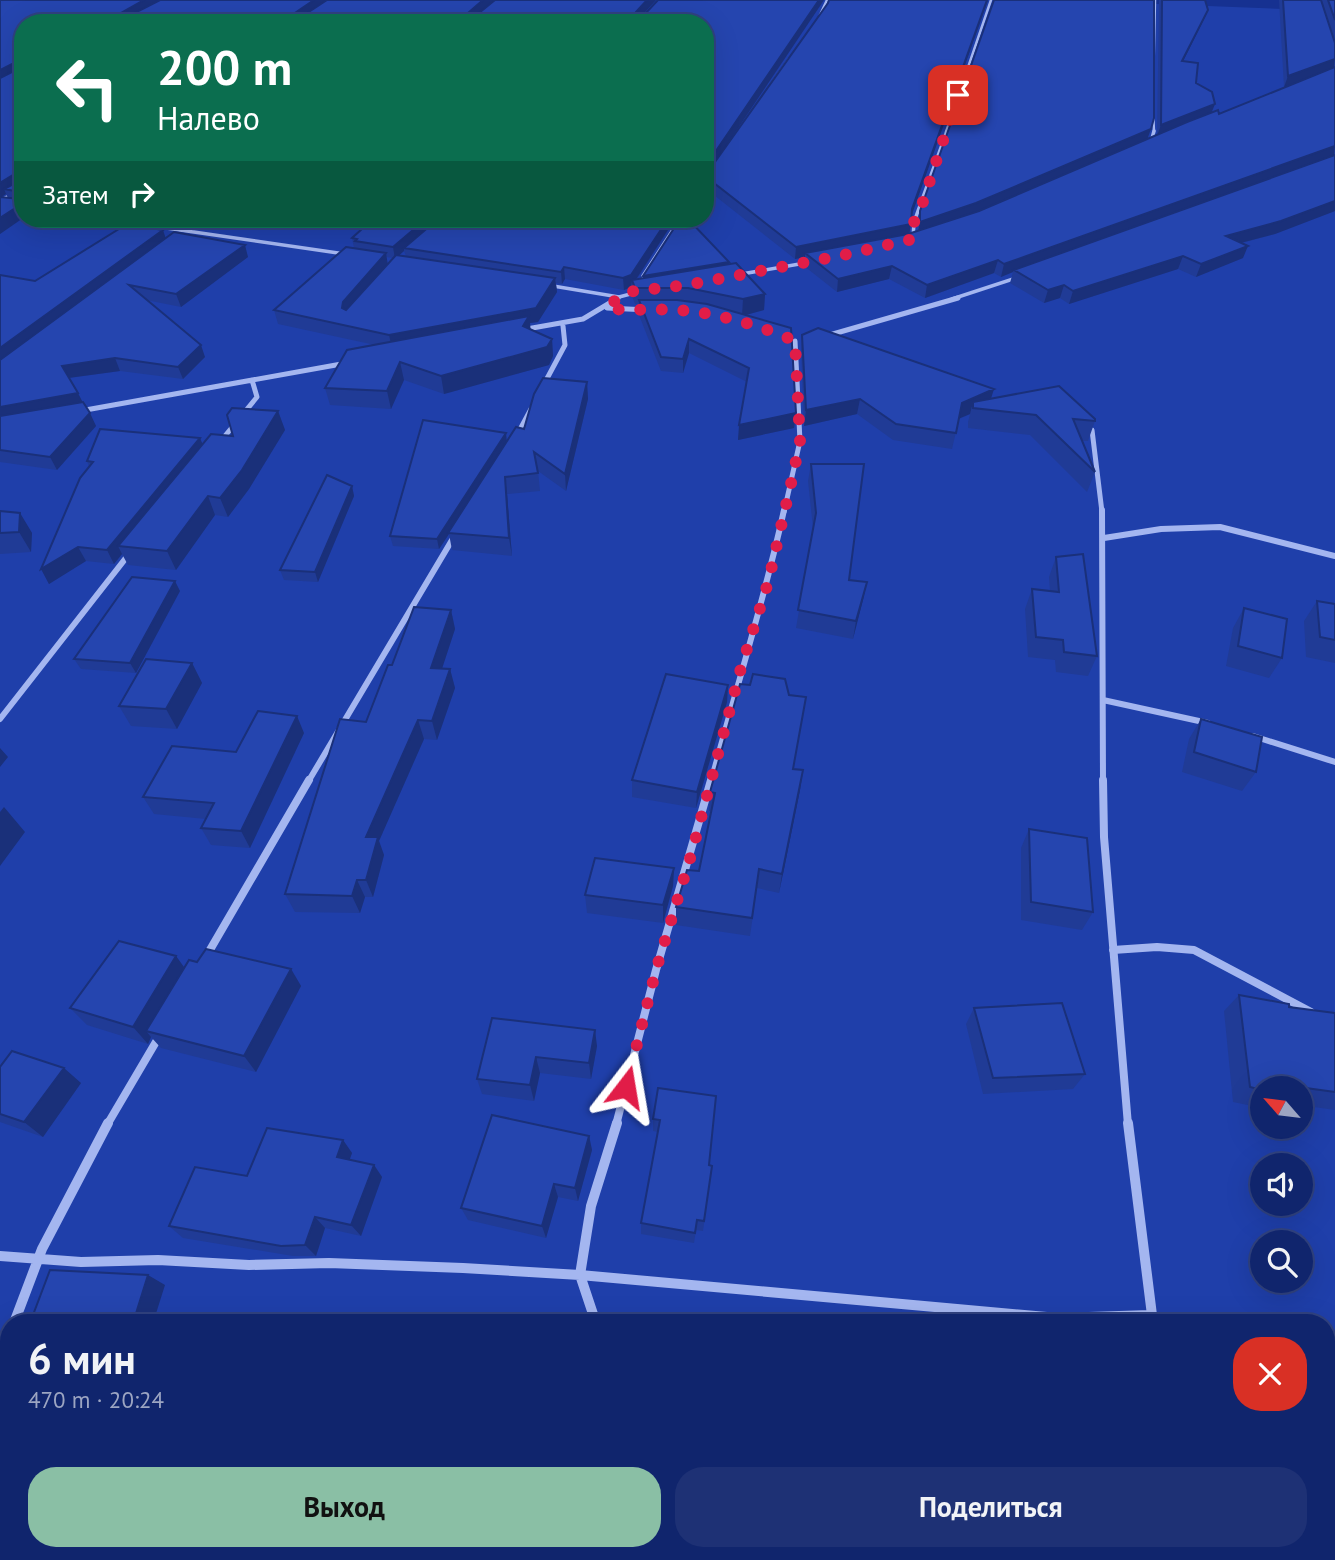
<!DOCTYPE html>
<html lang="ru">
<head>
<meta charset="utf-8">
<style>
	:root { --surface:#10256d; --page:#1e3175; --text:#f1f3f6; --muted:#9ca5c2; --line:#304280; --accent:#8abfa5 }
	body { margin:0; font-family:"PT Sans",sans-serif; background:var(--page); color:var(--text); height:100vh; display:flex; flex-direction:column; font-size:26px; white-space:nowrap }
	* { box-sizing:border-box; margin:0 }
	p { font-size:23px; color:var(--muted) }
	.icon { flex:none; width:38px; height:38px; fill:none; stroke:currentColor; stroke-width:2; stroke-linecap:round; stroke-linejoin:round }
	.map { position:relative; flex:1; overflow:hidden }
	.sheet { position:absolute; left:0px; top:1314px; width:1335px; height:247px; display:flex; flex-direction:column; background:var(--surface); border-radius:28px 28px 0 0; box-shadow:0 7px 28px #0002,0 0 0 2px var(--line) }
	.sheet>* { flex:none }
	.hud { position:absolute; left:14px; top:14px; width:700px; height:214px; border-radius:28px; box-shadow:0 7px 28px #0002,0 0 0 2px var(--line); background:#0b6e4f; color:#fff; overflow:hidden }
	.needle { width:46px; rotate:298deg }
	.controls { position:absolute; left:1250px; top:1076px; display:grid; gap:14px }
	.controls a { display:grid; place-items:center; width:63px; height:63px; border-radius:50%; background:var(--surface); box-shadow:0 7px 28px #0002,0 0 0 2px var(--line); font-size:35px }
	.pin { position:absolute; display:grid; place-items:center; width:60px; height:60px; color:#fff; margin:-30px; border-radius:14px; box-shadow:0 4px 10px #0006 }
	.me { position:absolute; width:77px; margin:-38px; rotate:14deg; stroke-linejoin:round; filter:drop-shadow(0 0 5px #0008) }
	.turn { display:flex; align-items:center; gap:24px; height:147px; padding:0 28px; font-size:32px }
	.turn .icon { width:91px; height:91px; stroke-width:2.5 }
	.turn b { display:block; font-size:49px; line-height:60px }
	.then { display:flex; align-items:center; height:66px; padding:0 28px; background:#0003; gap:14px; font-size:26px }
	.round { display:grid; place-items:center; flex:none; width:74px; height:74px; border-radius:28px; background:var(--page) }
	.head { display:flex; align-items:center; justify-content:space-between; height:119px; padding:0 28px }
	h1 { font-size:42px; font-weight:700; line-height:52px }
	.primary-button { display:flex; gap:14px; margin-top:auto; padding:14px 28px }
	.primary-button a { flex:1; height:80px; border-radius:28px; background:var(--accent); color:#111; font-size:28px; font-weight:700; line-height:80px; text-align:center }
	.primary-button a+a { background:var(--page); color:var(--text) }
	.map>svg:first-child { display:block }
	.green { fill:#1f3faa; fill-rule:evenodd }
	.lines { fill:none; stroke-linecap:round; stroke-linejoin:round }
	.minor-far5 { stroke:#a4b6f0; stroke-width:2.5 }
	.minor-far4 { stroke:#a4b6f0; stroke-width:3.5 }
	.minor-far3 { stroke:#a4b6f0; stroke-width:5 }
	.minor-far2 { stroke:#a4b6f0; stroke-width:6 }
	.minor-far1 { stroke:#a4b6f0; stroke-width:8 }
	.minor { stroke:#a4b6f0; stroke-width:10 }
	.wall { fill:#203b96; fill-rule:evenodd }
	.shaded-wall { fill:#1a307a }
	.building { fill:#2545af; stroke:#1a307a; stroke-width:2 }
	.route { stroke:#e11d48; stroke-width:12; stroke-dasharray:0 21.6 }
</style>
</head>
<body>
<div class="map">
<svg width="1335" height="1560" viewBox="0 0 1335 1560">
	<rect width="100%" height="100%" fill="#163191"/>
	<path class="green" d="M0,0H1053L1335,11V1560H0ZM23,23H705V219H23ZM1262,1088H1300V1127H1262ZM1262,1166H1300V1204H1262ZM1262,1242H1300V1281H1262ZM9,1323H1326V1552H9Z"/>
	<g class="lines">
		<path class="minor-far5" d="M820,15L827,0
			M772,83L789,59
			M1153,90L1155,0
			M1153,109L1154,132
			M946,132L991,0"/>
		<path class="minor-far4" d="M1151,142L1154,131
			M0,201L23,188
			M104,219L345,254
			M188,231L205,219
			M913,239L914,222L947,131
			M736,275L811,262
			M643,276L680,219
			M547,285L619,297L642,291
			M616,299L619,297
			M952,299L1019,277"/>
		<path class="minor-far3" d="M607,308L648,310
			M521,330L583,319L618,298
			M826,336L958,298
			M543,386L565,345L563,326
			M80,411L347,363
			M1092,430L1102,512
			M517,435L531,409
			M220,442L257,397L252,380
			M784,512L800,441L795,341"/>
		<path class="minor-far2" d="M1102,510L1103,782
			M1104,538L1161,529L1220,527L1335,556
			M1103,700L1208,723
			M0,719L129,554
			M1253,736L1335,762
			M308,782L455,535
			M711,782C735,691 764,602 784,510"/>
		<path class="minor-far1" d="M1103,780L1104,837L1128,1125
			M1113,950L1157,947L1194,950L1311,1012
			M207,955L309,780
			M107,1125L160,1035
			M616,1125L656,970L711,780"/>
		<path class="minor" d="M1128,1123L1153,1323
			M0,1256L81,1262L158,1260L249,1265L329,1263L463,1268L580,1275L1058,1318L1150,1315
			M14,1323L42,1249L108,1123
			M596,1323L580,1275L591,1206L617,1123
			M0,1370L9,1341
			M1231,1552L1232,1560
			M579,1560L581,1552"/>
	</g>
	<path class="wall" d="M0,0H656L641,16H643L658,0H824L723,151L911,216L909,233L918,231L920,211L1147,139L1157,135L1159,0H1205L1208,10L1204,19L1183,61L1212,113L1219,114L1311,77L1284,87L1279,0H1335V211L1275,234L1242,243L1243,258L1196,277L1178,269L1069,304L1060,298L1044,303L1010,283L1013,272L1001,277L994,273L925,298L889,279L837,292L804,266L805,257L795,259L705,188V23H23V218L0,234ZM6,194L8,198L0,197Z
		M373,219H675L637,279L729,264L765,294L764,310L745,315L796,413L794,428L738,440L747,382L689,353L683,373L661,371L639,315V304H635L632,296V286L631,287L624,290L565,279L562,284L556,283L557,292L538,322L530,323V329L552,339L553,356L549,365L444,394L404,380L391,409L330,405L325,388L375,345L278,324L274,310L354,248L352,238ZM404,251L406,256L399,255ZM386,257L393,258L388,264Z
		M166,239L248,257L181,307L146,300L205,357L183,379L120,371L69,378L96,426L57,470L0,462V275L35,281Z
		M802,335L991,399L1095,421L1088,441H1082L1095,472L1087,492L1030,435L968,428V422L970,414L959,419L952,449L893,440L857,414L804,426L801,350Z
		M587,382L588,399L566,491L538,471L540,491L507,494L512,556L452,550L449,534L439,549L393,546L390,536L507,441Z
		M278,411L285,430L249,489L228,517L215,515L176,570L128,565L122,554L114,564L86,561L49,584L41,569L89,467L87,461L202,444L233,436Z
		M811,464L849,580L867,582L853,639L796,628L813,528L808,481Z
		M352,486L354,496L318,582L284,580L280,570Z
		M0,511L20,513L32,533L31,552L0,554Z
		M1056,557L1097,656L1088,676L1056,672L1055,660L1028,657L1025,609L1032,589L1050,591L1049,577Z
		M180,591L136,673L81,669L74,659Z
		M1317,601L1335,604V663L1306,657L1304,621Z
		M1244,608L1282,658L1269,678L1226,666L1233,628Z
		M451,610L455,629L442,668L450,669L455,688L437,740L424,739L379,841L384,855L373,897H365L360,913L295,912L285,894L392,665Z
		M192,663L202,683L177,729L131,726L119,706Z
		M728,685L727,702L696,808L632,797V780Z
		M1201,719L1256,772L1242,791L1182,772L1189,739Z
		M304,733L250,848L211,845L201,828L206,819L154,814L143,797L236,752Z
		M794,769L800,790L779,893L757,888L750,936L676,925V907L699,871L711,811H709L710,792Z
		M1029,829L1093,912L1082,930L1021,920V848Z
		M674,868L673,886L663,923L587,913L585,895Z
		M176,956L184,968L197,962L291,969L301,986L256,1072L161,1048L151,1037L148,1044L87,1025L70,1008Z
		M1239,995L1289,1007L1335,1013V1110L1300,1105V1088H1262V1108L1233,1102L1224,1011Z
		M974,1008L1085,1074L1073,1089L983,1094L966,1024Z
		M492,1018L597,1046L591,1079L540,1073L534,1101L482,1094L477,1079Z
		M0,1067L81,1083L43,1137L0,1122Z
		M658,1088L709,1165L712,1166L703,1231L696,1230L694,1243L641,1234V1223L658,1132L653,1131V1119Z
		M589,1136L592,1150L578,1201L558,1197L546,1238L468,1220L461,1208Z
		M343,1140L352,1153L349,1160L374,1165L382,1177L361,1236L325,1228L316,1256H293L183,1238L169,1226L247,1176Z
		M1335,1337V1403L1326,1399V1341Z"/>
	<path class="shaded-wall" d="M144,0H164L124,22L121,13Z
		M314,0H329L297,23L295,13Z
		M483,0H495L469,23L468,13Z
		M647,0H656L636,22V12Z
		M819,0H824L705,177V167Z
		M987,0H988L910,220L912,209Z
		M1208,10L1204,19L1178,71L1182,61Z
		M1335,59L1334,68L1284,87L1288,76Z
		M18,61L22,71L0,82V70Z
		M1215,104L1211,114L1157,136L1161,125Z
		M1151,129L1147,140L973,215L918,233L920,222Z
		M1335,146L1334,156L1014,270L1013,272L1001,277L1004,264Z
		M16,173L21,184L4,189L6,194L0,198V183Z
		M1335,201V211L1275,234L1221,248L1226,236Z
		M23,203V218L0,234V218Z
		M426,219H442L404,248V251L395,259L393,247Z
		M668,219H675L633,284L632,280L631,287L624,290L623,278Z
		M911,224L909,236L805,253V257L795,259L796,247Z
		M163,230L167,242L0,365V348Z
		M245,245L248,257L181,307L176,294Z
		M1248,246L1243,258L1196,277L1201,264Z
		M386,253L388,266L346,316L342,308L343,302Z
		M1183,256L1178,269L1069,304L1073,291Z
		M998,260L994,273L925,298L927,285Z
		M729,262L728,272L643,285V276Z
		M892,266L889,279L837,292L838,279Z
		M564,267L565,279L562,284L561,272Z
		M555,278L557,292L538,322L530,323L531,333L524,343L392,348L389,335Z
		M1064,285L1060,298L1044,303L1048,290Z
		M765,294L764,310L742,316L743,299Z
		M552,339L553,356L549,365L444,394L441,376Z
		M689,339V353L683,373V359Z
		M201,345L205,357L183,379L178,367Z
		M115,358L120,371L68,378L62,366Z
		M400,362L404,380L391,409L387,391Z
		M587,382L588,399L566,491L565,474Z
		M994,389L989,405L973,402L970,414L958,419L962,403Z
		M78,393L84,405L0,421V407Z
		M860,399L857,414L804,426L806,410Z
		M278,411L285,430L249,489L228,517L220,498Z
		M90,413L96,426L57,470L50,457Z
		M796,413L794,428L738,440L739,425Z
		M506,433L507,443L448,533L449,534L439,549L437,539Z
		M200,438L206,452L118,546L122,554L114,564L107,550Z
		M505,477L507,494L512,556L509,538Z
		M352,486L354,496L318,582L315,572Z
		M208,496L215,515L176,570L167,551Z
		M20,513L32,533L31,552L19,532Z
		M78,547L86,561L49,584L41,569Z
		M175,581L180,591L136,673L130,663Z
		M867,582L863,600L853,639L856,621Z
		M451,610L455,629L436,687L431,668Z
		M192,663L202,683L177,729L166,709Z
		M450,669L455,688L437,740L432,721Z
		M728,685L727,702L696,808L697,792Z
		M297,716L304,733L250,848L241,831Z
		M418,720L424,739L379,841L384,855L373,897L366,880V837Z
		M0,748L8,757L0,767Z
		M803,770L800,790L779,893L782,874Z
		M4,807L25,832L0,866V812Z
		M674,868L673,886L663,923V905Z
		M357,880L365,897L360,913L352,896Z
		M176,956L189,974L146,1031L151,1037L148,1044L133,1027Z
		M291,969L301,986L256,1072L244,1056Z
		M595,1030L597,1046L591,1079L589,1063Z
		M536,1057L540,1073L534,1101L530,1085Z
		M64,1068L81,1083L43,1137L24,1122Z
		M589,1136L592,1150L578,1201L575,1188Z
		M343,1140L352,1153L346,1170L337,1157Z
		M374,1165L382,1177L361,1236L351,1225Z
		M554,1184L558,1197L546,1238L542,1226Z
		M315,1217L325,1228L316,1256L305,1245Z
		M148,1275L165,1285L153,1323H133Z"/>
	<path class="building" d="M0,0H144L121,13L122,16L127,17L160,0H314L295,13L296,17H301L327,0H483L468,13L470,17H474L495,0H647L636,12L638,17L643,16L658,0H819L705,167V23H510L508,20L504,23H23V203L0,218V197L20,199L22,195L20,192L4,189L21,180L22,175L16,173L0,183V78L20,68L23,64L18,61L0,70Z
		M829,0H987L912,209L911,224L796,247L705,176L828,3Z
		M994,0H1154V118L1151,129L976,203L920,222V211Z
		M1162,0H1205L1208,10L1182,61L1198,63L1196,83L1212,92L1215,104L1161,125Z
		M1283,0H1321L1335,43V59L1288,76Z
		M1328,0H1335V20Z
		M1335,67V146L1004,264L998,260L927,285L892,266L838,279L805,253L908,234L979,211L1187,122L1218,110L1219,114Z
		M1335,155V201L1281,221L1226,236L1248,246L1201,264L1183,256L1073,291L1064,285L1048,290L1014,270Z
		M373,219H426L393,247L355,241L357,239L352,238Z
		M438,219H668L631,275L623,278L564,267L561,272L404,248Z
		M680,219H688L729,262L643,276Z
		M127,224L163,230L0,348V275L35,281Z
		M174,232L245,245L176,294L129,285L201,345L178,367L115,358L62,366L78,393L0,407V360Z
		M346,247L386,253L343,302L342,308L346,310L396,255L555,278L536,308L389,335L274,310Z
		M736,263L765,294L743,299L688,288H635L632,280Z
		M639,300H677L707,304L791,328L796,413L739,425L749,368L689,339L683,359L661,357Z
		M529,316L523,326L552,339L547,347L441,376L400,362L387,391L325,388L347,350Z
		M818,328L994,389L962,403L956,433L896,424L860,399L806,410L802,335Z
		M543,378L587,382L565,474L534,452L538,473L505,477L509,538L448,533L516,427L524,429L534,394Z
		M1059,386L1095,419V421L1073,419L1095,472L1036,415L973,408V402Z
		M83,402L90,413L50,457L0,450V416Z
		M232,408L278,411L242,470L220,498L208,496L167,551L118,546L211,434L233,436L227,415Z
		M423,420L506,433L437,539L390,536Z
		M100,429L200,438L107,550L78,547L41,569L80,478L93,462L87,461Z
		M811,464H864L849,580L867,582L856,621L798,610L816,513Z
		M327,475L352,486L315,572L280,570Z
		M0,511L20,513L19,532L0,533Z
		M1083,554L1097,656L1064,652L1063,640L1036,637L1032,589L1059,592L1056,557Z
		M132,577L175,581L130,663L74,659Z
		M1317,601L1335,604V640L1320,637Z
		M414,607L451,610L431,668L450,669L432,721L418,720L366,837H378L366,880H357L352,896L285,894L340,719L366,722L388,665H392Z
		M1244,608L1287,619L1282,658L1238,646Z
		M146,659L192,663L166,709L119,706Z
		M666,674L728,685L697,792L632,780Z
		M753,674L785,679L789,695L806,697L793,769L803,770L782,874L759,869L752,918L676,907L687,870L699,871L715,793L710,792L740,684L750,685Z
		M258,711L297,716L241,831L201,828L214,803L143,797L172,746L236,752Z
		M1201,719L1262,737L1256,772L1194,752Z
		M1029,829L1087,838L1093,912L1031,902Z
		M595,858L674,868L663,905L585,895Z
		M119,941L176,956L133,1027L70,1008Z
		M206,949L291,969L244,1056L146,1031L189,960L197,962Z
		M1239,995L1289,1004V1007L1335,1013V1092L1291,1086V1088H1262V1090L1250,1087Z
		M1062,1003L1085,1074L993,1078L974,1008Z
		M492,1018L595,1030L589,1063L536,1057L530,1085L477,1079Z
		M12,1051L64,1068L24,1122L0,1114V1067Z
		M658,1088L716,1096L709,1165L712,1166L704,1221L697,1220L695,1233L641,1223L660,1120L653,1119Z
		M492,1115L589,1136L575,1188L554,1184L542,1226L461,1208Z
		M267,1128L343,1140L337,1157L374,1165L351,1225L315,1217L305,1245L281,1246L169,1226L195,1167L247,1176Z
		M50,1270L148,1275L133,1323H30Z
		M933,1320L962,1323H933Z"/>
	<g class="lines">
		<path class="route" d="M626,1087L656,970L692,852L741,668L768,583L793,475L800,441L795,341C758,325 718,313 678,310C654,308 631,312 607,308L619,297L634,291L687,285L844,255L913,239L914,222L919,214L958,95"/>
	</g>
</svg>
<div class="controls">
<a><svg class="needle" viewBox="-14 -14 28 28"><path d="M0-13l5 13h-10z" fill="#e53935"/><path d="M0 13l5-13h-10z" fill="#9ca5c2"/></svg></a>
<a><svg class="icon" aria-label="sound" viewBox="0 0 24 24"><path d="M4 9h4l5-4v14l-5-4H4zM17 9q2 3 0 6"/></svg></a>
<a><svg class="icon" aria-label="search" viewBox="0 0 24 24"><circle cx="10" cy="10" r="6"/><path d="M15 15l6 6"/></svg></a>
</div>
<div class="pin" style="left:958px;top:95px;background:#d93025"><svg class="icon" aria-label="arrive" viewBox="0 0 24 24"><path d="M6 21V4h12l-3 4 3 4H6"/></svg></div>
<svg class="me" style="left:626px;top:1087px" viewBox="-20 -20 40 40"><path d="M0-17L14 15 0 8-14 15z" fill="#e11d48" stroke="#fff" stroke-width="4"/></svg>
<div class="hud">
<div class="turn"><svg class="icon" aria-label="left" viewBox="0 0 24 24"><path d="M17 20v-9H6M10 6l-5 5 5 5"/></svg><div><b>200 m</b>Налево</div></div>
<div class="then">Затем<svg class="icon" aria-label="right" viewBox="0 0 24 24"><path d="M7 20v-9h11M14 6l5 5-5 5"/></svg></div>
</div>
<section class="sheet">
<div class="head"><div><h1>6 мин</h1><p>470 m · 20:24</p></div><a class="round" style="background:#d93025;color:#fff"><svg class="icon" aria-label="close" viewBox="0 0 24 24"><path d="M6 6l12 12M18 6L6 18"/></svg></a></div>
<div class="primary-button"><a>Выход</a><a>Поделиться</a></div>
</section>
</div>
</body>
</html>
